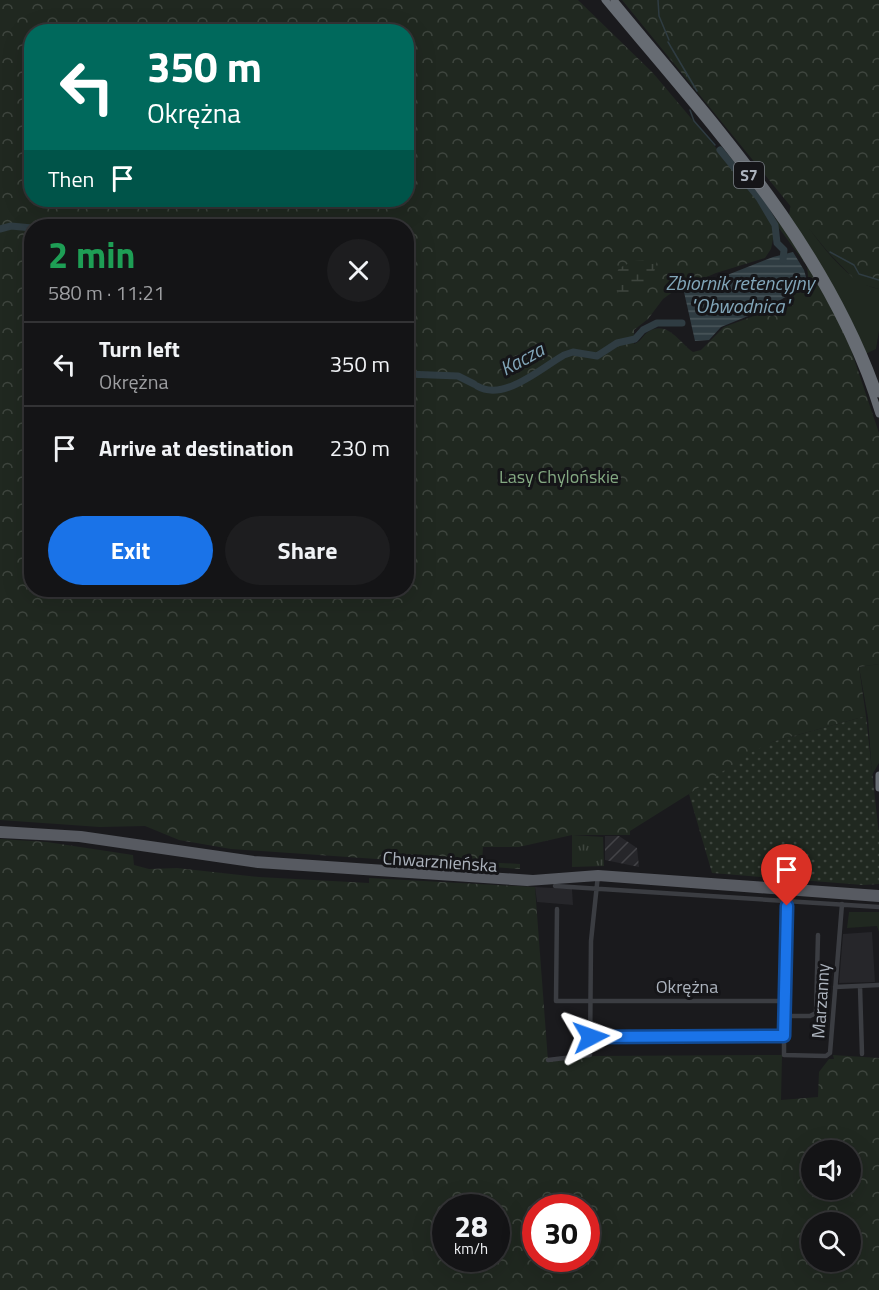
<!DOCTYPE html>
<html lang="en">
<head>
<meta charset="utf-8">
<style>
	:root { --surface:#141416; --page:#1d1d1f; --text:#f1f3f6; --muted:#9d9ea1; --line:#333335; --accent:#1a73e8 }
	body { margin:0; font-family:"Titillium Web",sans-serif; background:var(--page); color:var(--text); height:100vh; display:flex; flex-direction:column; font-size:22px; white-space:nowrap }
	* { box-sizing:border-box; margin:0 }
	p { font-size:20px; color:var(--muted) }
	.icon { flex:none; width:33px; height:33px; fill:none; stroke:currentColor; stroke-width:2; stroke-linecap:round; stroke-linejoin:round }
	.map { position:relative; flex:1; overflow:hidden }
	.sheet { position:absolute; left:24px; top:219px; width:390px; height:378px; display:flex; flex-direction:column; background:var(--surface); border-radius:24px; box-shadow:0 6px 24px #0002,0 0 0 2px var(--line) }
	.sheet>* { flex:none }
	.hud { position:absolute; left:24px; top:24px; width:390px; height:183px; border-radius:24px; box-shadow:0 6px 24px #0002,0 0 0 2px var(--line); background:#00695c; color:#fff; overflow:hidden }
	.fabs { position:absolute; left:801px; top:1140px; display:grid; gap:12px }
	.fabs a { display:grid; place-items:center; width:60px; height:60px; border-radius:50%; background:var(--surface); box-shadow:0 6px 24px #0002,0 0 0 2px var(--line); font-size:30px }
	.speed { position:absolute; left:432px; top:1194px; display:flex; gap:12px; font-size:30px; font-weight:700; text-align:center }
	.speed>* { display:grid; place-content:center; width:78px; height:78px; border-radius:50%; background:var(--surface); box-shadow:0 6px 24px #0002,0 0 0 2px var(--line); line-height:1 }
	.speed small { font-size:15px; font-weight:400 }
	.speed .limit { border:9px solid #d22; background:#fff; color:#111 }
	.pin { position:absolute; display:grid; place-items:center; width:51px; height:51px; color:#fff; margin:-62px -26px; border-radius:50% 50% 50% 0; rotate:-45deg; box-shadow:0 0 6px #0007 }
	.pin .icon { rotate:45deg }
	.me { position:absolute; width:66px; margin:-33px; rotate:86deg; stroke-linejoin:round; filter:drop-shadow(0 0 4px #0008) }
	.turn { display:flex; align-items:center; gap:21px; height:126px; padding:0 24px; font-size:27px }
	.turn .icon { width:78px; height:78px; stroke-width:2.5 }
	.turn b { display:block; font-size:42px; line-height:51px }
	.then { display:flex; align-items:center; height:57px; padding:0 24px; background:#0003; gap:12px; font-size:22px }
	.round { display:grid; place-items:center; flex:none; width:63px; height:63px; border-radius:32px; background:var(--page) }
	.overview { display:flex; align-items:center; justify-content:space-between; height:102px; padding:0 24px }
	h1 { font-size:36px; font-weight:700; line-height:45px; color:#1e9e55 }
	.cta { display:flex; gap:12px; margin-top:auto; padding:12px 24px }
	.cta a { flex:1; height:69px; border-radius:36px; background:var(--accent); color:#fff; font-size:24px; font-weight:700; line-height:69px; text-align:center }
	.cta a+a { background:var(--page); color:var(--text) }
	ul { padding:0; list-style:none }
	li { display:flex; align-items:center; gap:18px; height:84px; padding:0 24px; border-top:2px solid var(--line) }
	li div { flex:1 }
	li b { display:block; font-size:22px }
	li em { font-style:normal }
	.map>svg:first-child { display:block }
	.built { fill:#26262a }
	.industrial { fill:url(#industrial-furrows) }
	.grass { fill:#202820 }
	.forest { fill:url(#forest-crowns); fill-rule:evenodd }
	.wetland { fill:url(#wetland-marsh) }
	.park { fill:url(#park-tufts) }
	.garden { fill:url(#garden-dots) }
	.water { fill:url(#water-rules) }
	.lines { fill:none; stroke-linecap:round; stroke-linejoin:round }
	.stream { stroke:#2f3c42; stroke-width:1.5 }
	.river { stroke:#2f3c42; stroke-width:7 }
	.minor { stroke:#3b3d42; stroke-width:4.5 }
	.major { stroke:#575a61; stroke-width:6 }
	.highway { stroke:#676c73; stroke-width:7 }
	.route-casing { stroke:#114b97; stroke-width:15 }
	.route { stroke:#1a73e8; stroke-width:10 }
	.labels { text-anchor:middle; stroke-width:6; stroke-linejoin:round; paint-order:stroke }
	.shield { fill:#151518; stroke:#7f848c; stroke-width:1.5 }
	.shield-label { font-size:16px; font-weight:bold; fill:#acb3bd }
	.park-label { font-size:18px; fill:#84a982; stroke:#151518 }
	.street-label { font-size:18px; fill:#acb3bd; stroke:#151518 }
	.water-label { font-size:20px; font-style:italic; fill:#82a6b9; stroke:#151518 }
</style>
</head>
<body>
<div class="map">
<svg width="879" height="1290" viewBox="0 0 879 1290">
	<defs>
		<pattern id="industrial-furrows" width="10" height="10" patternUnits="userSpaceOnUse" patternTransform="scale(1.5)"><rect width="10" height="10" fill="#26262a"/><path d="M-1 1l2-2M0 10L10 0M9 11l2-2" fill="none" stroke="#434347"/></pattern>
		<pattern id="forest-crowns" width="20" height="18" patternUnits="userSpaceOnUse" patternTransform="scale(1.5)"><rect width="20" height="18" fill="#202820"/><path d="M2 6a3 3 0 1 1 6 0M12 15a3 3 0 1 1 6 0" fill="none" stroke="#3e453e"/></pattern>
		<pattern id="wetland-marsh" width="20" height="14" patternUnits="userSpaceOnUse" patternTransform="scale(1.5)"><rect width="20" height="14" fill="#202820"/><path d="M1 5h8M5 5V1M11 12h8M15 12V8" fill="none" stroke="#3e453e"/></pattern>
		<pattern id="park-tufts" width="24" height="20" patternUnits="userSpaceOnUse" patternTransform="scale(1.5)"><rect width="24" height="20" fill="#202820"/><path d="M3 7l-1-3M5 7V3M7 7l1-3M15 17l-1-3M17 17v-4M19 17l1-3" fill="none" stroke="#3e453e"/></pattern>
		<pattern id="garden-dots" width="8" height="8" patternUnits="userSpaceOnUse" patternTransform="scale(1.5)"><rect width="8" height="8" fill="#202820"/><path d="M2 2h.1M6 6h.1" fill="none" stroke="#3e453e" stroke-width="1.8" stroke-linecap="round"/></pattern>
		<pattern id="water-rules" width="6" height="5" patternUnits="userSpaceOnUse" patternTransform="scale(1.5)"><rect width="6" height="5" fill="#2f3c42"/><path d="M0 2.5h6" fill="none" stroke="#4a565b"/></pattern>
	</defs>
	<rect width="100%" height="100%" fill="#1a1a1d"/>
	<path class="built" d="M535,887L572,889L573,905L537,902Z
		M872,932L875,982L839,983L843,934Z"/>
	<path class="industrial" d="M605,836H619L637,848L639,867L605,860Z"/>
	<path class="grass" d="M791,203C812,231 843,283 879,289V331L876,349L855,359L823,291L786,231Z
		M879,664V763L872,775L868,718L859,667Z
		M849,912H879V932L877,926L847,928Z"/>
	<path class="forest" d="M0,0H578L653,73L786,231L823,291L848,341L879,433V664L859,667L866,716L772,742L630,831V835H572L519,847H483L482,862L520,864V869L231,849L179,840L145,826L100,827L0,820ZM32,32H406V200H32ZM776,224L807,266L809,285L770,310L724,327L701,350L693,352C680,343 667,319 648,332C642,336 641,342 634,344V330L648,319L663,299L674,291L716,273L765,258L771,249ZM32,226H406V590H32Z
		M622,0H879V289L858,283L828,252Z
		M0,839L47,842L133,855L134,865L149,869L177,868L259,877L369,883V878L535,887L548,1061L588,1056L782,1055L781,1100L818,1097L819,1072L829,1059H834L833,1055L879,1058V1290H0ZM812,1150H850V1190H812ZM446,1208H496V1258H446ZM536,1208H586V1258H536ZM812,1222H850V1262H812Z"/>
	<path class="wetland" d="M653,259L657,261L653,276L638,295H624L617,292L614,279L619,268L634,261Z"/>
	<path class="park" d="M572,835L603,837L604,866L572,867Z"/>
	<path class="garden" d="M866,716L879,835V884L863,885L712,873L689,794L750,753L772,742Z"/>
	<path class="water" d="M793,252L804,270L808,284L763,310L721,327L709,340L695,341L684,292L773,257Z"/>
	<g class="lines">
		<path class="stream" d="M658,0L659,16L669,40
			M668,42L697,91
			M690,110L694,121L715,145
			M830,252L854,265L859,274L879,280"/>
		<path class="river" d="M720,150L759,198L775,225L777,243L784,250L783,260
			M0,229L11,226L32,228
			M406,374L458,376L474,384
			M477,386C504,402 541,368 564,355L573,352L597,356L617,343L635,339L643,330L657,323H682"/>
		<path class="minor" d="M555,886L879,907
			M787,901L784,953V1055L826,1056L830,1053L842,904
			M557,909L556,1001H784
			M860,986L862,1054
			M835,987L879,985
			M784,1016H810L816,1013L818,935
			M601,1036H784
			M591,1037L624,1035
			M548,1060L590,1055L591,941L598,875"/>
		<path class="major" d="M0,829L81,834L254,859L533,878L598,873L879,893
			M0,835L79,839L258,865L527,883L598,878L879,899"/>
		<path class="highway" d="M605,0C711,128 829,252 879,414
			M614,0C715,123 825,240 879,394
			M879,775V788"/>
	</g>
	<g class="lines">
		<g class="route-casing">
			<path id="route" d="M591,1037L784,1036L787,906"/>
		</g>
		<use href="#route" class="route"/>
	</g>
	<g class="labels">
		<rect class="shield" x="734" y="162" width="30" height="26" rx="4.5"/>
		<g class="shield-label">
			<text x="749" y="181">S7</text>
		</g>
		<g class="park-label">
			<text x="559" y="483">Lasy Chylońskie</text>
		</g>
		<g class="street-label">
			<text transform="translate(440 862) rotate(4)" y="6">Chwarznieńska</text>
			<text x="687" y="993">Okrężna</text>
			<text transform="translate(821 1001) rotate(-86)" y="6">Marzanny</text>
		</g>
		<g class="water-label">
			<text x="740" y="290">Zbiornik retencyjny<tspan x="740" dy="23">"Obwodnica"</tspan></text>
			<text transform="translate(522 359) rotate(-29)" y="7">Kacza</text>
		</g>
	</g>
</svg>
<div class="fabs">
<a><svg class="icon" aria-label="sound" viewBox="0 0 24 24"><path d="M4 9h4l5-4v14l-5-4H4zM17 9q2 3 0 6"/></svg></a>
<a><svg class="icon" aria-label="search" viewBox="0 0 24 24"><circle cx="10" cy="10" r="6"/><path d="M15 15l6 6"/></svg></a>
</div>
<div class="speed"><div>28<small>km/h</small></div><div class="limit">30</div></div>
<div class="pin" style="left:787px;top:906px;background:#d93025"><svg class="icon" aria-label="arrive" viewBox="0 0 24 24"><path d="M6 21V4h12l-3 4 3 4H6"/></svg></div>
<svg class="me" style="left:591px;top:1037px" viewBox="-20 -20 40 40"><path d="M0-17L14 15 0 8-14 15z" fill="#1a73e8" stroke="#fff" stroke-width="4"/></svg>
<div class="hud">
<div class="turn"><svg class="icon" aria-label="left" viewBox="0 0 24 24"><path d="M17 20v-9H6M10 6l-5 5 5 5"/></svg><div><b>350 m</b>Okrężna</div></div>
<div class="then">Then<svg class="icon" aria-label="arrive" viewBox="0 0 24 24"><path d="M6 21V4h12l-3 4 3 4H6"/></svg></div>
</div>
<section class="sheet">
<div class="overview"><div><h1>2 min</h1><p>580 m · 11:21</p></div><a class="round"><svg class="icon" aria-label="close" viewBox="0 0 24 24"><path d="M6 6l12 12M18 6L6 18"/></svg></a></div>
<ul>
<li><svg class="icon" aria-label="left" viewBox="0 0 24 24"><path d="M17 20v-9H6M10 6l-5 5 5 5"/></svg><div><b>Turn left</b><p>Okrężna</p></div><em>350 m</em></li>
<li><svg class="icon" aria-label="arrive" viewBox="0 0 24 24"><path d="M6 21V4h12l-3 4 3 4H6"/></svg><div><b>Arrive at destination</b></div><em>230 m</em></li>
</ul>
<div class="cta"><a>Exit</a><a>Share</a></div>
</section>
</div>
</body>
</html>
